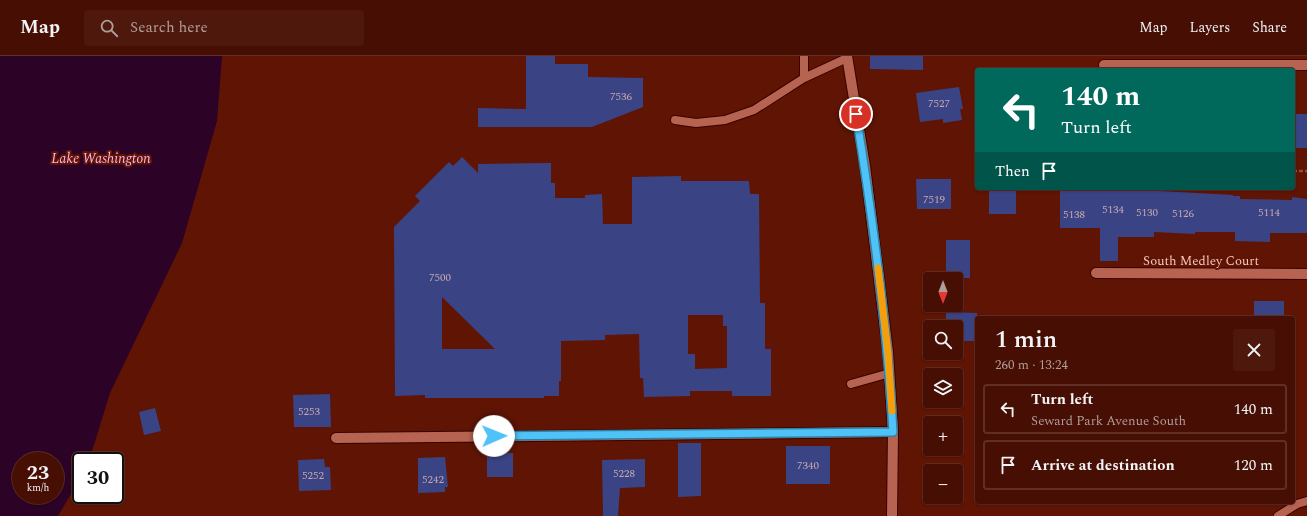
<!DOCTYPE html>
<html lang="en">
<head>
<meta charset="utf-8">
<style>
	:root { --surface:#470f03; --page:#4e180d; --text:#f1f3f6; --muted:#b09c9a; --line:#5f2f25 }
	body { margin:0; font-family:Spectral,serif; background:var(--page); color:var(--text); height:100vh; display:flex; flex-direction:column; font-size:15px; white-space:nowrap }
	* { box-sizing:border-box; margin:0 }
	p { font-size:13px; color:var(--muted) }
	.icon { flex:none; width:22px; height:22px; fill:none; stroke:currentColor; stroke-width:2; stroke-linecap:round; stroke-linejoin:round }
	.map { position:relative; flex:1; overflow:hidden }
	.drawer { position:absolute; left:975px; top:260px; width:320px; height:188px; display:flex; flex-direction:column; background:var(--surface); border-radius:4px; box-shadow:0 1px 3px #0004,0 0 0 1px var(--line) }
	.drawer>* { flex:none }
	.guide { position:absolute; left:975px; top:12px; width:320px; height:122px; border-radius:4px; box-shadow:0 1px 3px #0004,0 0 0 1px var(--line); background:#00695c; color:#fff; overflow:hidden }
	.needle { width:26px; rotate:180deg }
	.tools { position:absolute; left:923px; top:216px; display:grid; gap:8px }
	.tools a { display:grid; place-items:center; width:40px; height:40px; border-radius:4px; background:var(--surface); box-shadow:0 1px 3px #0004,0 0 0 1px var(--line); font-size:20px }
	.speed { position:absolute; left:12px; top:396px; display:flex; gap:8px; font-size:20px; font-weight:700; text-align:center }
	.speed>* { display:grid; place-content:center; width:52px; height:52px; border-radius:50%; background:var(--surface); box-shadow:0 1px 3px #0004,0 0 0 1px var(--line); line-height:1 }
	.speed small { font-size:10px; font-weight:400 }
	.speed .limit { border:2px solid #111; border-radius:6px; background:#fff; color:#111 }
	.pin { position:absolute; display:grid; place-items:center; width:34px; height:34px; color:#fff; margin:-17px; border:2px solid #fff; border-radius:50%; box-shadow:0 1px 4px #0007 }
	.me { position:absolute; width:44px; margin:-22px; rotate:89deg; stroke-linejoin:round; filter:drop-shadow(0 0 3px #0008) }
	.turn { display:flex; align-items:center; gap:14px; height:84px; padding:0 20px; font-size:18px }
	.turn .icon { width:52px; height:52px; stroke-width:2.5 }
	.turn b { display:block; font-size:28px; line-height:34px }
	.then { display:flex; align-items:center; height:38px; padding:0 20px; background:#0003; gap:8px; font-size:15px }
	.round { display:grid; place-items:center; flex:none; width:42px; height:42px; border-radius:4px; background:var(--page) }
	.overview { display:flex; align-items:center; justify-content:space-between; height:68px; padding:0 20px }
	h1 { font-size:24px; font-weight:600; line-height:30px }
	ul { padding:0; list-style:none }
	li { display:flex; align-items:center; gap:12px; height:50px; margin:0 8px 6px; padding:0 12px; border:2px solid var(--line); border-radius:4px }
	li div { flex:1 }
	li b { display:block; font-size:15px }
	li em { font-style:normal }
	header { display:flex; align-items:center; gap:24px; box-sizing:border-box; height:56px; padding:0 20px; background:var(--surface); border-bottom:1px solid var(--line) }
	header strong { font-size:19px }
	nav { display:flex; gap:22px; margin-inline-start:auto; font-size:14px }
	.search { width:280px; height:36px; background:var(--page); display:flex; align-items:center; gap:10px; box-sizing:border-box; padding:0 14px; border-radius:4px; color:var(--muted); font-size:15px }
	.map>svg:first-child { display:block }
	.water { fill:#2c0226; fill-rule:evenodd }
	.building { fill:#3a4484; fill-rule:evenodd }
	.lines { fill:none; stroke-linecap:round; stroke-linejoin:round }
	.lane-casing { stroke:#3a0200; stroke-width:10 }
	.street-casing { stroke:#3a0200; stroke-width:12 }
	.secondary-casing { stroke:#3a0200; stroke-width:12 }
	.path { stroke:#8f4e3f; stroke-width:2.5; stroke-dasharray:4 2; stroke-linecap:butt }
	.lane { stroke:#b66451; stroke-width:8 }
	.street { stroke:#b66451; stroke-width:10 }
	.secondary { stroke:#b66451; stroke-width:10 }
	.route-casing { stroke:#337fa1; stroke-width:10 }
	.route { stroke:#4fc3f7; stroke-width:7 }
	.slow { stroke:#f59e0b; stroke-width:7 }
	.labels { text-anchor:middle; stroke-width:4; stroke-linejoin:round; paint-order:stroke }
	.number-label { font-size:11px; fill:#c7a7af }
	.street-label { font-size:13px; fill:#f6c8bd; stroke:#5f1404 }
	.water-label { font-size:14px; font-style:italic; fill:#fab3ec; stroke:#5f1404 }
</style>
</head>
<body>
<header>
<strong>Map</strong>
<div class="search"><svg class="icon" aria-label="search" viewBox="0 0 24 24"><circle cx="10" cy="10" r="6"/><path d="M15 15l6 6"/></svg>Search here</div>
<nav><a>Map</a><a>Layers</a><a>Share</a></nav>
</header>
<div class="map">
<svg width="1307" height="460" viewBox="0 0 1307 460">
	<rect width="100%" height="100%" fill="#5f1404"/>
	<path class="water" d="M0,0H222L217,65L182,187L110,337L89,405H81V421L58,460H0ZM21,405H55V439H21Z"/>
	<path class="building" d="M526,0H555V8H588V21L643,22V51L592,71H478V52L526,53Z
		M870,0H923V14L870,13Z
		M959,31L963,53H960L962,64L943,67V63L920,66L916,37Z
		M1293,58H1307V92H1293Z
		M462,101L478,117V108L551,107V127H555V142H585V139L602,138L603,168H632V121L681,120V125H749L750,138H759L760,247H765V293H771V340H732V335H690V340L644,341L643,322H640L639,278L605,279V284L561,285V325H559V340H544V342H425V339L395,340L394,171L420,145L415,140L449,106L453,110ZM442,241L495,293H442ZM688,259H723V270H727V312L695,313V298H688Z
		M916,123H951V153H917Z
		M989,132H1007V135H1016V158H989Z
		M1060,132H1089V135H1160L1233,139V140H1240V143L1292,144V141L1307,143V177H1270V186L1235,185V176H1195V178L1154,176V181H1118V205H1100V172H1060Z
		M946,184H970V222H952V220H949V216H946Z
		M1254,245H1284V262H1254Z
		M946,256L977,257V285H956V271H946Z
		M330,338L331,371H294L293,339Z
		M155,352L161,375L144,379L139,356Z
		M678,387H701V440L678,441Z
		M786,390H830V428H786Z
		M487,397H513V421H487Z
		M445,401L448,431H445V436L418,437V402Z
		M324,403L325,411H330L331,434L299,435L298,404Z
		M645,403V431L620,432L618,460H603L602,404Z"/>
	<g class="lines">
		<g class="lane-casing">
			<path id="lane" d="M804,22V0
				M675,64L696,67L725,64L754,54L804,22L847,2
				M851,328L890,317
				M1278,460L1297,448L1307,445"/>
		</g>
		<g class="street-casing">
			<path id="street" d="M1104,9H1307
				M1096,217L1307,218
				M336,382L893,376"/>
		</g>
		<g class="secondary-casing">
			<path id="secondary" d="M847,0L865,110L888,296L893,376L892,460"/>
		</g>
		<path class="path" d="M1293,115H1307"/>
		<use href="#lane" class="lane"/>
		<use href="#street" class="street"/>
		<use href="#secondary" class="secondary"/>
	</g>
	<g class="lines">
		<g class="route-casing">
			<path id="route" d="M494,380L893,376C887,269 873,163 856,58"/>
		</g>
		<use href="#route" class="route"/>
		<path class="slow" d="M878,212L888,296L892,355"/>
	</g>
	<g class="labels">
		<g class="number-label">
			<text x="621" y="44">7536</text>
			<text x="939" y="51">7527</text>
			<text x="934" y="147">7519</text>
			<text x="1113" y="157">5134</text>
			<text x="1147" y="160">5130</text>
			<text x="1269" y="160">5114</text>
			<text x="1183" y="161">5126</text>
			<text x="1074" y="162">5138</text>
			<text x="440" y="225">7500</text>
			<text x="309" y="359">5253</text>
			<text x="808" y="413">7340</text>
			<text x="624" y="421">5228</text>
			<text x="313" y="423">5252</text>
			<text x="433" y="427">5242</text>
		</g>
		<g class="street-label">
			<text x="1201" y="209">South Medley Court</text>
		</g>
		<g class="water-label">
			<text x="101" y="107">Lake Washington</text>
		</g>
	</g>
</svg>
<div class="tools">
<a><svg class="needle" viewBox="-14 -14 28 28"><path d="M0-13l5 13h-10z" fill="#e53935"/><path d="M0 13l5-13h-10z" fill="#b09c9a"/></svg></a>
<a><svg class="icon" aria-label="search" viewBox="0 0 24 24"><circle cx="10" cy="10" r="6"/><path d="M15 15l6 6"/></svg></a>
<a><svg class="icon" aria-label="layers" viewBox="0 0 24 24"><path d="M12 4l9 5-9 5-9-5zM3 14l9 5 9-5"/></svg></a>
<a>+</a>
<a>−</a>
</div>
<div class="speed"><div>23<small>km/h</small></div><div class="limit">30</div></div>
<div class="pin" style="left:856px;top:58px;background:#d93025"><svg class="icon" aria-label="arrive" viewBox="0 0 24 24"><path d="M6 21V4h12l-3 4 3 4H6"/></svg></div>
<svg class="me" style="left:494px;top:380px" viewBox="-20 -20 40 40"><circle r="19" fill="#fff"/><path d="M0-13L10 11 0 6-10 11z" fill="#4fc3f7"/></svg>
<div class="guide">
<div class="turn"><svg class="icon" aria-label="left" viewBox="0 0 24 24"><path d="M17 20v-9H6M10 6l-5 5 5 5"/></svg><div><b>140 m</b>Turn left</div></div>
<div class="then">Then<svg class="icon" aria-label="arrive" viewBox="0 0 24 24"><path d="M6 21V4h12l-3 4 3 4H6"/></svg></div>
</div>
<section class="drawer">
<div class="overview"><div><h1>1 min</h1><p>260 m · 13:24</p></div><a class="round"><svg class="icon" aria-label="close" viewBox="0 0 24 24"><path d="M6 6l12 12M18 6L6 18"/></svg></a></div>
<ul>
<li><svg class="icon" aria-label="left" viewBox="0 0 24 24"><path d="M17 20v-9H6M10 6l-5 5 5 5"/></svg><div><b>Turn left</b><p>Seward Park Avenue South</p></div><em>140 m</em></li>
<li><svg class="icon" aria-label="arrive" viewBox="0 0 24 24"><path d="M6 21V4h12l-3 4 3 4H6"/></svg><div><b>Arrive at destination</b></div><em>120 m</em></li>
</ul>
</section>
</div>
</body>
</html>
